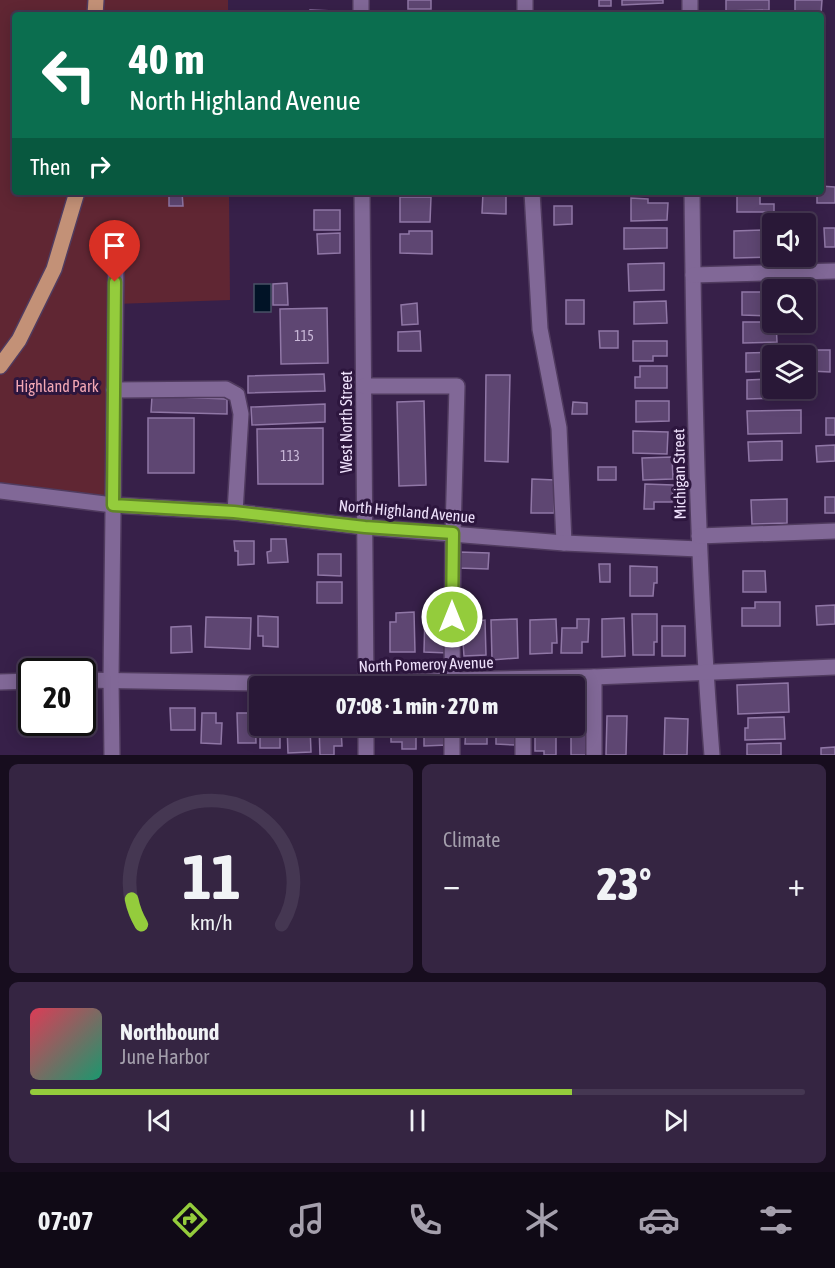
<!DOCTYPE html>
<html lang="en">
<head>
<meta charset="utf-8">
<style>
	body { margin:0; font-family:"Asap Condensed",sans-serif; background:#352542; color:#f1f3f6; height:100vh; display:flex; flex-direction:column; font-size:22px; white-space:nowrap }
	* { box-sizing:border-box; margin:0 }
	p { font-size:20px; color:#a5a0ad }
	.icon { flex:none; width:33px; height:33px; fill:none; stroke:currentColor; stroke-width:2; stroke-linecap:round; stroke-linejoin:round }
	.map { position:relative; height:755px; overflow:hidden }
	.sheet { display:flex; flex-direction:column; gap:9px; padding:9px; background:#170d1e; flex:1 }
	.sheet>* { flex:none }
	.banner { position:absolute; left:12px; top:12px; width:812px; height:183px; border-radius:6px; box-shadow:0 3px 15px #0003,0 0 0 2px #453752; background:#0b6e4f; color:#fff; overflow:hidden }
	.fabs { position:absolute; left:762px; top:213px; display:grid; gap:12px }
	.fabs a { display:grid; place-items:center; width:54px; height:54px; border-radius:6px; background:#291837; box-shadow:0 3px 15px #0003,0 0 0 2px #453752; font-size:30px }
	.speed { position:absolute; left:18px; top:658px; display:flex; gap:12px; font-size:30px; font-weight:700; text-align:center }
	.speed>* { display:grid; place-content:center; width:78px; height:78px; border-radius:50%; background:#291837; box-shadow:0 3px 15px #0003,0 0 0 2px #453752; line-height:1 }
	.speed .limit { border:3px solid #111; border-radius:9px; background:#fff; color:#111 }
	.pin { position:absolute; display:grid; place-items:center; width:51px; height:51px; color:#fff; margin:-62px -26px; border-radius:50% 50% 50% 0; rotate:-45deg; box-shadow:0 0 6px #0007 }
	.pin .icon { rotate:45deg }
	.me { position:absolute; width:66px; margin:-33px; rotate:0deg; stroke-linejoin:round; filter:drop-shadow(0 0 4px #0008) }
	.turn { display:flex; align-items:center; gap:21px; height:126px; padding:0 18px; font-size:27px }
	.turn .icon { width:78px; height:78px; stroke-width:2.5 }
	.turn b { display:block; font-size:42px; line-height:51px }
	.then { display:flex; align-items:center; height:57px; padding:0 18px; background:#0003; gap:12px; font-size:22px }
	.big { font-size:45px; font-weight:800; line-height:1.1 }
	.sheet .tile { flex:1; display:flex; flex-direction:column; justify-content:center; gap:9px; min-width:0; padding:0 21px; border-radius:9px; background:#352542 }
	.sheet .dial { align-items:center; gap:0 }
	.dial svg { height:156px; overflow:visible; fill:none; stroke:#453752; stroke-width:7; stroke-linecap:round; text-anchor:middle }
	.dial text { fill:#f1f3f6; stroke:none }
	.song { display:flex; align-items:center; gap:18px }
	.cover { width:72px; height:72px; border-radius:9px; background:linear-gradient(135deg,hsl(350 70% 55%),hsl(160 70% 35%)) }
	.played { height:6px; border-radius:3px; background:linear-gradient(90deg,#94cc3c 70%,#453752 70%) }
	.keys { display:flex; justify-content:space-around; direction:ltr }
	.heat { display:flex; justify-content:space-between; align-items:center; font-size:33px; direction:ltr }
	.sheet .tiles { flex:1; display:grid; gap:9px; grid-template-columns:1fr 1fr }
	.tile:last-child { grid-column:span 2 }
	.trip { position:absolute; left:249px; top:676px; width:336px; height:60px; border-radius:6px; background:#291837; box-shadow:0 3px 15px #0003,0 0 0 2px #453752; font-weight:800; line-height:60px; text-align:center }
	.tab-bar { display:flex; height:96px; justify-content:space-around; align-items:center; background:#100a16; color:#a5a0ad }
	.tab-bar .icon { width:42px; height:42px }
	.tab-bar .selected { color:#94cc3c }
	.tab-bar b { font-size:27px; color:#f1f3f6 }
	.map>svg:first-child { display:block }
</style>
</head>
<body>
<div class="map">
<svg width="835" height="755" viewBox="0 0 835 755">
	<rect width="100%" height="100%" fill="#372049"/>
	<polygon fill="#602633" points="0,0 228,0 228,15 15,15 15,192 229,192 230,300 115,304 113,505 0,491"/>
	<rect fill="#011326" stroke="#485166" stroke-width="1.5" x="254" y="284" width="17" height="28"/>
	<g fill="#5e4672" stroke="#9077a6" stroke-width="1.5">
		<rect x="408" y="0" width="23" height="9"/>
		<rect x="599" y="0" width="12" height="6"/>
		<polygon points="622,0 663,0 663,3 622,5"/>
		<polygon points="726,0 769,0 769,10 726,11"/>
		<polygon points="795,0 822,0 821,14 795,13"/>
		<polygon points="310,10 334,11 334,15 310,15"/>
		<polygon points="820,186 835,187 835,203 817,203 817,192 820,192"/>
		<polygon points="169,192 182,192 183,206 169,206"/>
		<polygon points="483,192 506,193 506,214 482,213"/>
		<polygon points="737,193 760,193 760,204 774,204 774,212 737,212"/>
		<polygon points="400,197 431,197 430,222 400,222"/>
		<polygon points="631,198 648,199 648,203 668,203 667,220 631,221"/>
		<polygon points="554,206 572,206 572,224 554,225"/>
		<rect x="314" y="210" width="26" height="20"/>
		<polygon points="624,228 667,228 667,248 624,249"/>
		<polygon points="824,228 835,228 835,247 825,247"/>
		<polygon points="762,230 763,242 770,241 770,257 734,258 734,231"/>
		<polygon points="409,231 432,231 432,254 400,253 400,234 409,234"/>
		<polygon points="340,233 340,253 318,254 317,234"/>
		<polygon points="664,263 664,290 629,291 628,264"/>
		<polygon points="287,283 288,305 273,305 273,284"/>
		<polygon points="742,292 772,292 772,316 742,315"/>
		<rect x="566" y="300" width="18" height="24"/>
		<polygon points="666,301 667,323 634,324 634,302"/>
		<polygon points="417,303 418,324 402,325 401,305"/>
		<polygon points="327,308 328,363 281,364 280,309"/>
		<polygon points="743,322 776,322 777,342 743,343"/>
		<polygon points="420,331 421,351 398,351 398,332"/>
		<polygon points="599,331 618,331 618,348 600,348"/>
		<polygon points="633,341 667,341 667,356 653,356 653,361 633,361"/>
		<polygon points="809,350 830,350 830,372 809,371"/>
		<polygon points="786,352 786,356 772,356 772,371 746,372 746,353"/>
		<polygon points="640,366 667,366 667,388 635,388 635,377 640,377"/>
		<polygon points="324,374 325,391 248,393 248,376"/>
		<polygon points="486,375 510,375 508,462 485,461"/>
		<polygon points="772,379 772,388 782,388 782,398 747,399 747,380"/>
		<polygon points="152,396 227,399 227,414 151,412"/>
		<polygon points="424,401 426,485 399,486 397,402"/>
		<polygon points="636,401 669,401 669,421 636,422"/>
		<polygon points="573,402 587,403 587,414 572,414"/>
		<polygon points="325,404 325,422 252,425 251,407"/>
		<polygon points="801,410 801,433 748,434 747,411"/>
		<rect x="148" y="418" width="46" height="55"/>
		<rect x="826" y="418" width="9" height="17"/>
		<polygon points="323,428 323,484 258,484 257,429"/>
		<polygon points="633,431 668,432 667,454 633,453"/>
		<polygon points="782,441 782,460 749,461 748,442"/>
		<polygon points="835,445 835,461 817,462 816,446"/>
		<polygon points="672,457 673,479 643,480 642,458"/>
		<rect x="598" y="467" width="18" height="13"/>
		<polygon points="532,479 555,480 554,513 531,513"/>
		<polygon points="645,484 673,485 672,502 654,502 654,509 644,509"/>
		<rect x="825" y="497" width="10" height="16"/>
		<polygon points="787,499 787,523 752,524 751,500"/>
		<polygon points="271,539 286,539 288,562 268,563 267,552 271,551"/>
		<polygon points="234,541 254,541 254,564 238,565 238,551 235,551"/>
		<polygon points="459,552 489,553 488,569 458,568"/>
		<polygon points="318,554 341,554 341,576 318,575"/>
		<polygon points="599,564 610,564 610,582 600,582"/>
		<polygon points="630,566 657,567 657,583 654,583 653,596 630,596"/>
		<polygon points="743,571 765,571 766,592 743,592"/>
		<rect x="317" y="582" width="25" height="21"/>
		<polygon points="755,602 780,602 780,626 742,626 742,608 755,608"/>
		<polygon points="835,605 835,624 817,625 816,606"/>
		<polygon points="414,612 415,652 390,652 390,622 396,622 396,613"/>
		<polygon points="425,613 445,614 445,623 448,623 448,653 424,652"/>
		<polygon points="477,614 478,621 485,620 486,655 464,656 461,615"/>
		<polygon points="632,614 657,614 657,642 654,642 654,655 633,655"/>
		<polygon points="258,616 278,617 278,647 263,646 263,636 258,636"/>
		<polygon points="206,617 251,618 250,649 205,647"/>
		<polygon points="624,618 625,656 602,657 602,619"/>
		<polygon points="517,619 518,658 492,660 491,620"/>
		<polygon points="556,619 557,643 552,643 552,653 530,654 530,620"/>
		<polygon points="577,619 589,619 588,642 582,642 582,653 561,653 562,628 577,628"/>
		<polygon points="191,626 192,652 171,653 171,627"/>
		<rect x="662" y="626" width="23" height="30"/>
		<polygon points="788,683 789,712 738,714 737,685"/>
		<polygon points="170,708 195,708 195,730 171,730"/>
		<polygon points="202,713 216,713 216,723 222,723 221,744 201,743"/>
		<polygon points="237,713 255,713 256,743 238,743"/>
		<polygon points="574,713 590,714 589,755 571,755 571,726 574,726"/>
		<polygon points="607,716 627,716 626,755 606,755"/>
		<polygon points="784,717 785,739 745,740 745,728 748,728 748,718"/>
		<polygon points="665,718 688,719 687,755 664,755"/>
		<rect x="260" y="726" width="20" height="22"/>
		<polygon points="293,726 310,726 311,752 288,753 287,727"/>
		<polygon points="319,726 336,726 336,729 341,729 342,746 334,746 334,755 320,755"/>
		<polygon points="391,726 416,726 416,749 402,749 402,742 391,742"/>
		<polygon points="424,726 447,726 447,745 424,746"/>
		<polygon points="466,726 487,726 487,744 465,744"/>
		<polygon points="496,726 515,726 515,745 496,744"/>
		<polygon points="535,726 556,726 556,755 544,755 544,751 535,751"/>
		<polygon points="781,743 781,755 747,755 747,744"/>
		<polygon points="835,747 835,755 821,755 821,748"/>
	</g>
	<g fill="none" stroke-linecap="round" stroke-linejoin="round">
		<defs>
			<g id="minor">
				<polyline points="361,0 361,15"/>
				<polyline points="690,0 690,15"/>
				<polyline points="525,15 525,0"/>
				<polyline points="362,192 366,687"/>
				<polyline points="532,192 540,329 559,428 564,543"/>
				<path d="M692,192C694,380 697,568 712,755"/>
				<polyline points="693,275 835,271"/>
				<polyline points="364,386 457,386 453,533 452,687"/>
				<polyline points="114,390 226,389 237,395 241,414 235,512"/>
				<polyline points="0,491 113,505 235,512 365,527 564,543 699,549"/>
				<polyline points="699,536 835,531"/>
				<polyline points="82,680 366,685 452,680 594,677 835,667"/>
				<polyline points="0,682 32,681"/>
				<polyline points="366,726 366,755"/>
				<polyline points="452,726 452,755"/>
				<polyline points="112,755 111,679 116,261"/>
				<polyline points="523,755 523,726"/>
				<polyline points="594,755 594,677"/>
			</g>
			<g id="major">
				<polyline points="95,15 96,0"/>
				<polyline points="0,366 19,340 54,269 77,192"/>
			</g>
		</defs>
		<use href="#minor" stroke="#503b5f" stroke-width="18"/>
		<use href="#major" stroke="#503b5f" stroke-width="18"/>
		<use href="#minor" stroke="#816897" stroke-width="15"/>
		<use href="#major" stroke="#c39177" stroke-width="15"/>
	</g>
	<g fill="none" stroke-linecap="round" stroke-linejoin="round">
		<defs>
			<polyline id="route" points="115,282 113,505 234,512 365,527 453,533 452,617"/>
		</defs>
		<use href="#route" stroke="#608527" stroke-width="15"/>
		<use href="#route" stroke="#94cc3c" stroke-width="10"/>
	</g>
	<g text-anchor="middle" stroke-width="6" stroke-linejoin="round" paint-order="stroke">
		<g font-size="14" fill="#cbbada">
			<text x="304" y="341">115</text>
			<text x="290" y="461">113</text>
		</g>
		<g font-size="16" fill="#f3a7b4" stroke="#2d163e">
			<text x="57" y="392">Highland Park</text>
		</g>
		<g font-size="16" fill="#efe1fc" stroke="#2d163e">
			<text transform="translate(346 422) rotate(-90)" y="6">West North Street</text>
			<text transform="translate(679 474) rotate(-91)" y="6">Michigan Street</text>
			<text transform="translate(407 511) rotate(5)" y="6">North Highland Avenue</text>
			<text transform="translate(426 664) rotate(-2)" y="6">North Pomeroy Avenue</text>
		</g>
	</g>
</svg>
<div class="fabs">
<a><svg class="icon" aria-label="sound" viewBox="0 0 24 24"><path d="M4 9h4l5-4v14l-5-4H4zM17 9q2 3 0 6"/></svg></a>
<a><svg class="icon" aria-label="search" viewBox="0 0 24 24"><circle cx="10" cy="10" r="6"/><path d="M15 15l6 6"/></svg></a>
<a><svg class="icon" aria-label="layers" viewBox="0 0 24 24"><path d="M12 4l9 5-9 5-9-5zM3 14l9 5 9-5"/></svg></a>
</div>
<div class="speed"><div class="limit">20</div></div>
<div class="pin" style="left:115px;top:282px;background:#d93025"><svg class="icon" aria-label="arrive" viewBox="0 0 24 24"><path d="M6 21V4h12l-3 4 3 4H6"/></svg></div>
<svg class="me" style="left:452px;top:617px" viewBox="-20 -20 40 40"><circle r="17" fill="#94cc3c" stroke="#fff" stroke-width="3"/><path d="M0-11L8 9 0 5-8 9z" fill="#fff"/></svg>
<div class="trip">07:08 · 1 min · 270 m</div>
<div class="banner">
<div class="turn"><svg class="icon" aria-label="left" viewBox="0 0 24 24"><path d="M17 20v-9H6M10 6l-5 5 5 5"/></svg><div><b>40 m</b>North Highland Avenue</div></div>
<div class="then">Then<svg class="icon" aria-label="right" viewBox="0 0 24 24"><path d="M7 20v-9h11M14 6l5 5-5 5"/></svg></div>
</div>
</div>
<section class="sheet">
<div class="tiles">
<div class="tile dial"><svg viewBox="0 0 100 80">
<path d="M14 69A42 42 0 1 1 86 69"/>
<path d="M14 69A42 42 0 0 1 9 56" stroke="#94cc3c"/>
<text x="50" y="56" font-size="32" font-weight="700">11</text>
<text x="50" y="72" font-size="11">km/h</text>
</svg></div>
<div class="tile"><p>Climate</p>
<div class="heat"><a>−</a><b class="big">23°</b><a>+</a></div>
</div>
<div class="tile">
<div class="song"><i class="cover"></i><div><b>Northbound</b><p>June Harbor</p></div></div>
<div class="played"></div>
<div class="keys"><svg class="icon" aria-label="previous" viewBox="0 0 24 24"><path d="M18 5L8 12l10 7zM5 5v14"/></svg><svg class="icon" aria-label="pause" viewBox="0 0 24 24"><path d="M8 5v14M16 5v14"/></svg><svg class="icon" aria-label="next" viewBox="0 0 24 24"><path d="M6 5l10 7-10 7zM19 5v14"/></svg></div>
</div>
</div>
</section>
<nav class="tab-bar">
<b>07:07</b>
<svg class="icon selected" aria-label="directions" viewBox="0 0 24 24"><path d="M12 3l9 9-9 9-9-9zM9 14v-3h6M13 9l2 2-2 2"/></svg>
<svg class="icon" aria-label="music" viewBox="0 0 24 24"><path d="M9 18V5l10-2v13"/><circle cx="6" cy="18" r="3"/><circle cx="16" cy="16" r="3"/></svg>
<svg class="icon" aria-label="phone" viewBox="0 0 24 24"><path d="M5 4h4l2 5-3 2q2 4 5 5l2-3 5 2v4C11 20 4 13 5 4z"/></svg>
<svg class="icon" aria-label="climate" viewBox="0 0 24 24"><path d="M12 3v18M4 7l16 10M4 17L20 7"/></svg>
<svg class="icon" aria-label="car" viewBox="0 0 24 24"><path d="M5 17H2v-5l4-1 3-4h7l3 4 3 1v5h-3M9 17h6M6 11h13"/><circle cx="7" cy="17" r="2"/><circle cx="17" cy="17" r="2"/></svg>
<svg class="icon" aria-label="filters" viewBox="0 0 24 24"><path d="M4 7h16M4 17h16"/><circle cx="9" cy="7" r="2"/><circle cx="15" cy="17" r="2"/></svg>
</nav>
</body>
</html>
